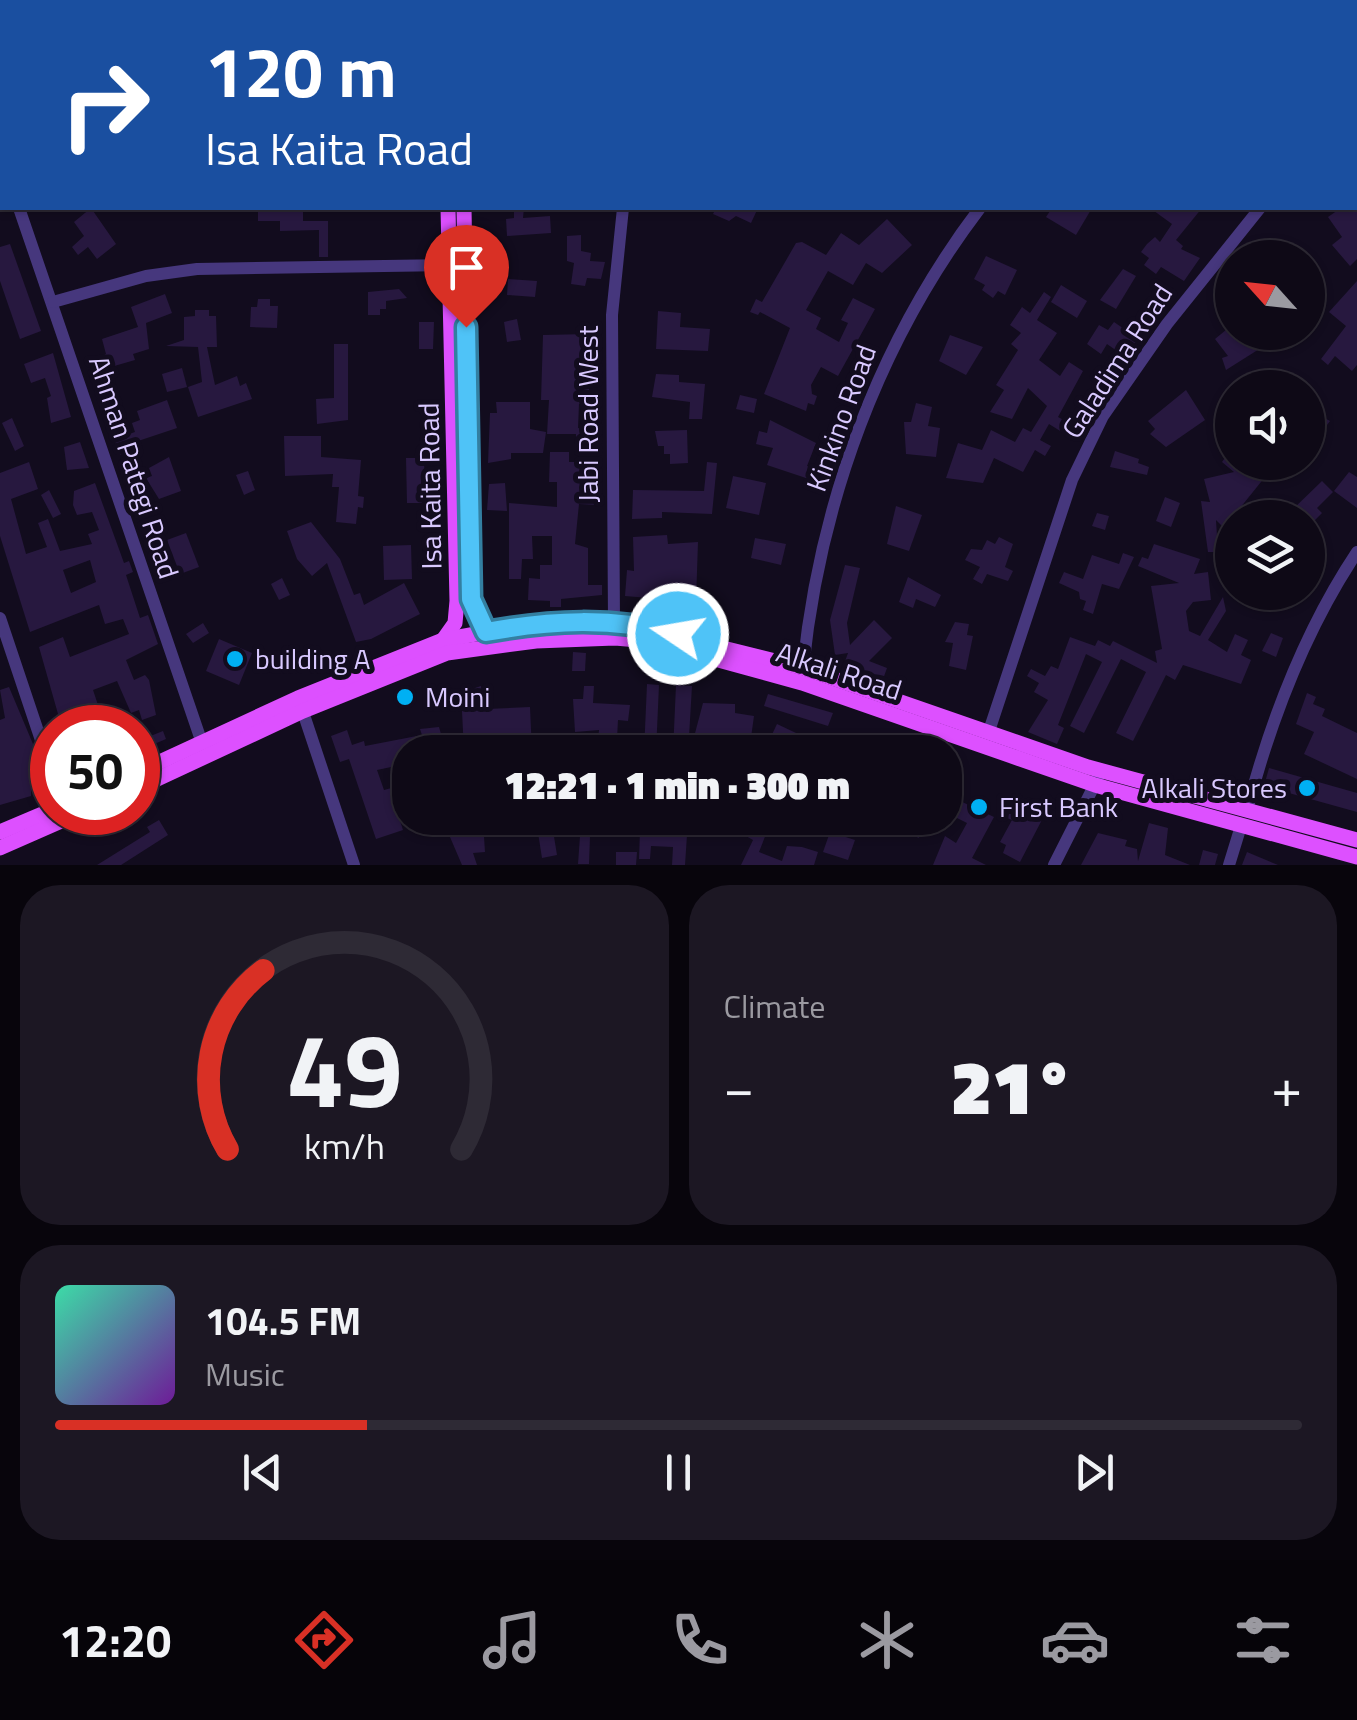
<!DOCTYPE html>
<html lang="en">
<head>
<meta charset="utf-8">
<style>
	body { margin:0; font-family:"Titillium Web",sans-serif; background:#1c1723; color:#f1f3f6; height:100vh; display:flex; flex-direction:column; font-size:38px; white-space:nowrap }
	* { box-sizing:border-box; margin:0 }
	p { font-size:32px; color:#9b9aa1 }
	.icon { flex:none; width:55px; height:55px; fill:none; stroke:currentColor; stroke-width:2; stroke-linecap:round; stroke-linejoin:round }
	.map { position:relative; height:865px; overflow:hidden }
	.sheet { display:flex; flex-direction:column; gap:20px; padding:20px; background:#08050c; flex:1 }
	.sheet>* { flex:none }
	.guide { position:absolute; left:0px; top:0px; width:1358px; height:210px; box-shadow:0 2px 8px #0004,0 0 0 2px #2e2a35; background:#1a4fa0; color:#fff; overflow:hidden }
	.needle { width:65px; rotate:297deg }
	.fabs { position:absolute; left:1215px; top:240px; display:grid; gap:20px }
	.fabs a { display:grid; place-items:center; width:110px; height:110px; border-radius:50%; background:#0e0916; box-shadow:0 2px 8px #0004,0 0 0 2px #2e2a35; font-size:50px }
	.speed { position:absolute; left:30px; top:705px; display:flex; gap:20px; font-size:50px; font-weight:700; text-align:center }
	.speed>* { display:grid; place-content:center; width:130px; height:130px; border-radius:50%; background:#0e0916; box-shadow:0 2px 8px #0004,0 0 0 2px #2e2a35; line-height:1 }
	.speed .limit { border:15px solid #d22; background:#fff; color:#111 }
	.pin { position:absolute; display:grid; place-items:center; width:85px; height:85px; color:#fff; margin:-102px -42px; border-radius:50% 50% 50% 0; rotate:-45deg; box-shadow:0 0 10px #0007 }
	.pin .icon { rotate:45deg }
	.me { position:absolute; width:110px; margin:-55px; rotate:282deg; stroke-linejoin:round; filter:drop-shadow(0 0 8px #0008) }
	.turn { display:flex; align-items:center; gap:35px; height:210px; padding:0 40px; font-size:45px }
	.turn .icon { width:130px; height:130px; stroke-width:2.5 }
	.turn b { display:block; font-size:70px; line-height:85px }
	.big { font-size:75px; font-weight:800; line-height:1.1 }
	.sheet .tile { flex:1; display:flex; flex-direction:column; justify-content:center; gap:15px; min-width:0; padding:0 35px; border-radius:40px; background:#1c1723 }
	.sheet .dial { align-items:center; gap:0 }
	.dial svg { height:260px; overflow:visible; fill:none; stroke:#2e2a35; stroke-width:7; stroke-linecap:round; text-anchor:middle }
	.dial text { fill:#f1f3f6; stroke:none }
	.song { display:flex; align-items:center; gap:30px }
	.cover { width:120px; height:120px; border-radius:15px; background:linear-gradient(135deg,hsl(160 70% 55%),hsl(280 70% 35%)) }
	.played { height:10px; border-radius:5px; background:linear-gradient(90deg,#d93025 25%,#2e2a35 25%) }
	.keys { display:flex; justify-content:space-around; direction:ltr }
	.heat { display:flex; justify-content:space-between; align-items:center; font-size:55px; direction:ltr }
	.sheet .tiles { flex:1; display:grid; gap:20px; grid-template-columns:1fr 1fr }
	.tile:last-child { grid-column:span 2 }
	.trip { position:absolute; left:392px; top:735px; width:570px; height:100px; border-radius:40px; background:#0e0916; box-shadow:0 2px 8px #0004,0 0 0 2px #2e2a35; font-weight:800; line-height:100px; text-align:center }
	.tab-bar { display:flex; height:160px; justify-content:space-around; align-items:center; background:#060409; color:#9b9aa1 }
	.tab-bar .icon { width:70px; height:70px }
	.tab-bar .current { color:#d93025 }
	.tab-bar b { font-size:45px; color:#f1f3f6 }
	.map>svg:first-child { display:block }
</style>
</head>
<body>
<div class="map">
<svg width="1357" height="865" viewBox="0 0 1357 865">
	<rect width="100%" height="100%" fill="#120c1e"/>
	<g fill="#27183f" fill-rule="evenodd">
		<polygon points="91,208 116,244 97,259 88,247 78,255 72,247 84,236 74,222"/>
		<polygon points="258,208 303,208 303,221 328,221 328,257 319,257 319,230 280,231 280,221 258,221"/>
		<polygon points="514,208 524,208 523,218 550,216 551,233 507,236 506,219 514,218"/>
		<polygon points="716,208 758,208 751,223 736,216 729,221 713,214"/>
		<polygon points="1052,208 1092,208 1076,235 1046,217"/>
		<polygon points="1150,208 1202,208 1176,240 1183,246 1181,249 1200,258 1184,281 1161,267 1156,274 1144,265 1149,258 1141,252 1147,244 1155,237 1160,242 1172,224"/>
		<polygon points="1341,208 1357,208 1357,259 1350,266 1332,245 1342,237 1328,217"/>
		<polygon points="887,219 912,245 882,273 866,263 853,285 828,271 806,310 821,318 816,329 839,342 848,323 841,320 853,298 875,309 838,376 821,367 811,385 812,394 817,396 814,405 808,403 806,411 764,394 790,328 760,312 758,315 750,312 756,299 762,302 796,243 802,242 826,255 841,233 859,245"/>
		<polygon points="581,235 581,251 591,253 590,261 605,262 601,279 587,278 585,286 571,284 574,263 567,261 567,236"/>
		<polygon points="10,244 41,331 20,339 0,281 0,247"/>
		<polygon points="986,256 1017,270 1005,295 998,291 993,298 982,290 985,285 974,279"/>
		<polygon points="1123,269 1136,276 1116,309 1100,300"/>
		<polygon points="508,279 537,281 535,297 507,295"/>
		<polygon points="1357,281 1357,365 1352,371 1335,356 1328,365 1321,359 1346,326 1329,312"/>
		<polygon points="1061,285 1087,301 1077,318 1051,302"/>
		<polygon points="399,289 407,298 386,301 386,309 380,309 380,315 368,315 368,292"/>
		<polygon points="1044,292 1051,297 1037,320 1057,333 1039,360 1060,376 1069,362 1083,371 1058,417 1071,424 1065,434 1049,424 1040,440 1051,446 1045,456 1035,450 1023,472 994,458 983,483 946,478 958,443 982,450 991,430 1015,442 1023,428 1031,432 1047,406 1028,388 1012,419 990,412 1004,390 996,385 1018,350 1011,344 1021,333 1010,325 1022,307 1030,313"/>
		<polygon points="165,294 172,313 146,323 149,349 133,354 135,360 97,371 92,362 106,354 102,339 138,327 131,307"/>
		<polygon points="258,299 270,299 270,306 278,306 277,328 250,327 251,307 257,307"/>
		<polygon points="195,310 209,310 209,316 216,316 217,347 207,347 215,385 237,376 240,386 246,383 252,399 198,417 188,387 202,382 198,347 166,346 184,340 184,317 195,316"/>
		<polygon points="658,311 681,313 680,327 710,329 708,351 656,349"/>
		<polygon points="517,319 521,340 507,342 504,322"/>
		<polygon points="419,322 434,322 433,349 419,349"/>
		<polygon points="1114,322 1127,331 1134,322 1148,333 1127,358 1107,344 1101,354 1087,344 1099,325 1108,330"/>
		<polygon points="1232,325 1232,332 1253,332 1264,346 1226,370 1222,358 1228,356 1215,339"/>
		<polygon points="589,334 589,404 579,404 578,428 598,430 598,445 576,445 576,434 547,434 549,400 541,400 543,335"/>
		<polygon points="950,335 983,347 966,375 939,361"/>
		<polygon points="334,344 348,344 348,420 317,424 316,399 334,398"/>
		<polygon points="53,353 71,417 51,423 47,398 51,396 45,378 31,383 24,364"/>
		<polygon points="182,368 187,387 167,392 162,374"/>
		<polygon points="656,374 679,375 679,382 705,384 702,419 689,419 690,402 652,397"/>
		<polygon points="1186,390 1205,420 1166,447 1150,434 1155,429 1148,421"/>
		<polygon points="740,395 757,399 754,413 736,409"/>
		<polygon points="167,400 177,428 132,443 134,450 120,455 114,439 135,432 132,423 140,420 137,411"/>
		<polygon points="496,402 530,402 530,429 546,432 543,453 511,453 511,459 488,463 490,413 497,413"/>
		<polygon points="916,403 932,407 928,426 940,428 936,457 906,454 904,422 911,422"/>
		<polygon points="1308,409 1330,421 1315,441 1308,435"/>
		<polygon points="12,418 24,446 15,451 2,423"/>
		<polygon points="770,420 816,443 807,466 813,468 809,479 767,465 773,448 756,444 759,431 767,433"/>
		<polygon points="687,430 688,463 670,464 670,454 664,454 664,446 658,446 655,431"/>
		<polygon points="836,433 844,436 833,473 825,469"/>
		<polygon points="284,436 321,436 321,457 361,460 358,496 364,497 363,508 358,507 356,524 336,522 339,487 332,487 333,474 285,476"/>
		<polygon points="80,442 89,468 67,470 64,447"/>
		<polygon points="1232,448 1232,462 1299,462 1286,478 1273,467 1232,518 1232,536 1216,520 1218,552 1208,552 1201,501 1210,502 1204,479 1234,472 1222,462"/>
		<polygon points="1115,451 1139,459 1138,463 1149,467 1147,475 1110,467"/>
		<polygon points="550,452 569,452 569,462 583,462 584,495 598,495 598,505 579,504 575,544 588,548 588,585 602,585 602,595 561,599 561,607 550,607 550,601 528,600 529,578 540,579 540,565 552,565 552,536 532,536 533,559 522,559 521,579 509,579 509,503 557,507 557,482 549,482"/>
		<polygon points="169,457 181,491 159,499 146,478 152,476 149,468"/>
		<polygon points="406,458 424,458 425,503 407,503"/>
		<path d="M29,462L38,489L11,499L26,554L47,547L38,523L48,519L60,551L92,544L88,534L99,530L92,512L77,515L73,505L74,491L95,483L124,563L129,561L133,572L126,575L140,618L148,615L158,644L126,660L134,680L145,675L149,680L156,715L142,720L139,710L131,713L117,681L93,690L101,714L111,710L117,728H62L39,647L63,637L70,657L129,634L123,619L105,624L99,605L30,632L0,536V473ZM90,560L96,582L71,593L63,570Z"/>
		<polygon points="707,462 717,463 712,514 662,512 662,518 632,519 633,490 704,491"/>
		<polygon points="248,471 255,490 244,495 236,475"/>
		<polygon points="1349,472 1357,477 1357,508 1334,491"/>
		<polygon points="733,476 766,483 759,515 726,508"/>
		<polygon points="1322,481 1333,492 1317,508 1322,513 1308,527 1308,518 1289,513"/>
		<polygon points="505,483 507,511 487,510 489,484"/>
		<polygon points="49,490 61,514 53,518 41,495"/>
		<polygon points="1165,497 1180,503 1171,527 1156,521"/>
		<polygon points="896,506 922,515 909,551 887,544"/>
		<polygon points="1097,513 1109,516 1105,530 1092,526"/>
		<polygon points="311,522 340,559 354,595 360,593 364,605 404,583 420,614 371,639 356,642 327,563 312,576 297,559 287,531"/>
		<polygon points="186,533 199,567 180,574 167,540"/>
		<polygon points="667,535 668,544 698,542 696,602 625,596 627,570 634,571 633,537"/>
		<polygon points="999,537 1013,544 1005,567 1013,571 1008,581 987,574 982,584 973,579 980,567 965,560 971,549 982,550 987,540 995,544"/>
		<polygon points="755,538 786,544 781,565 751,558"/>
		<polygon points="1154,544 1200,559 1194,574 1208,572 1211,600 1193,602 1186,611 1189,631 1200,636 1223,597 1226,611 1208,640 1227,652 1235,634 1248,640 1241,655 1251,660 1241,684 1183,665 1175,680 1166,675 1133,741 1116,733 1146,672 1121,659 1084,733 1070,726 1102,662 1086,654 1058,725 1064,728 1057,744 1028,732 1048,700 1034,692 1039,683 1027,676 1031,669 1045,676 1051,666 1058,669 1070,637 1095,646 1098,640 1110,646 1113,641 1157,663 1155,651 1162,649 1151,586 1179,583 1138,566 1142,557 1148,559"/>
		<polygon points="411,545 412,579 384,580 383,546"/>
		<polygon points="1123,553 1134,557 1119,589 1102,584 1093,614 1083,610 1086,601 1080,599 1079,592 1059,583 1064,572 1083,579 1092,555 1119,564"/>
		<polygon points="845,565 860,568 847,623 850,645 874,620 892,638 869,661 887,668 882,682 843,667 848,653 835,655 830,620"/>
		<polygon points="908,577 941,595 935,607 916,599 913,608 899,602"/>
		<polygon points="282,578 290,595 279,600 271,584"/>
		<polygon points="955,622 969,624 967,635 973,636 966,670 949,666 953,643 945,642"/>
		<polygon points="203,623 209,633 193,643 186,634"/>
		<polygon points="1271,633 1283,638 1276,657 1262,651"/>
		<polygon points="219,639 252,653 239,685 206,671"/>
		<polygon points="573,652 586,653 585,671 572,671"/>
		<polygon points="647,684 659,685 656,752 644,752"/>
		<polygon points="676,685 692,686 689,737 694,737 703,703 735,704 735,713 754,716 749,752 673,752"/>
		<polygon points="481,686 487,709 530,707 532,752 464,752 462,711 477,710 472,689"/>
		<polygon points="584,686 594,686 593,703 630,705 628,721 618,720 617,739 623,739 622,752 597,750 599,730 575,732 573,699 583,699"/>
		<polygon points="9,687 49,782 31,788 31,796 0,805 0,720 5,718 0,690"/>
		<polygon points="1307,693 1316,697 1313,704 1325,709 1322,716 1357,733 1357,779 1304,754 1314,732 1296,724"/>
		<polygon points="768,694 833,713 828,726 764,706"/>
		<polygon points="777,724 813,741 808,752 790,752 768,743"/>
		<polygon points="439,727 446,752 410,752 410,763 377,770 384,790 410,783 410,795 393,799 403,830 376,839 349,759 340,762 331,736 347,730 352,745 364,741 365,746 422,735 420,729"/>
		<polygon points="163,731 166,739 138,751 138,741"/>
		<polygon points="1269,768 1357,793 1357,812 1264,786"/>
		<polygon points="945,788 961,797 958,800 994,817 972,858 986,865 933,865 945,836 956,843 967,823 955,817 960,809 918,838 904,818 945,818"/>
		<polygon points="1016,799 1045,814 1020,862 1003,853 1006,845 1000,842 1012,820 1007,818"/>
		<polygon points="420,818 483,821 485,852 473,853 477,865 462,865 444,823 422,828"/>
		<polygon points="551,818 557,855 542,858 536,820"/>
		<polygon points="630,818 688,820 685,865 672,865 673,847 651,846 650,859 639,859 640,830 630,829"/>
		<polygon points="159,820 168,835 121,865 97,865 150,832 147,827"/>
		<polygon points="1149,823 1168,828 1165,855 1190,865 1081,865 1098,833 1127,840 1125,846 1137,849 1138,861"/>
		<polygon points="751,827 766,834 759,852 782,861 787,846 802,847 818,852 814,865 741,865 753,840 746,836"/>
		<polygon points="830,832 855,840 848,860 823,852"/>
		<polygon points="580,836 590,837 589,864 578,864"/>
		<polygon points="1203,850 1218,854 1215,865 1199,865"/>
		<polygon points="616,852 637,852 636,865 616,865"/>
		<polygon points="1247,852 1278,865 1242,865"/>
	</g>
	<g fill="none" stroke-linecap="round" stroke-linejoin="round">
		<g stroke="#46377d" stroke-width="12">
			<polyline points="695,2 696,0"/>
			<polyline points="1125,2 1127,0"/>
			<polyline points="1355,131 1357,129"/>
			<polyline points="0,145 2,153"/>
			<polyline points="19,208 202,743"/>
			<polyline points="53,302 146,276 197,269 450,265"/>
			<polyline points="0,618 52,773"/>
			<polyline points="614,621 612,315 623,208"/>
			<path d="M803,668C820,502 879,341 980,208"/>
			<polyline points="301,706 354,865"/>
			<polyline points="989,731 1072,480 1103,416 1167,324 1260,208"/>
			<path d="M1247,810C1271,719 1305,630 1357,552"/>
			<polyline points="1054,865 1098,778"/>
			<polyline points="1229,865 1241,826"/>
		</g>
		<g stroke="#dd50ff" stroke-width="15">
			<polyline points="444,0 444,2"/>
			<polyline points="460,0 460,2"/>
			<polyline points="464,208 471,599 486,632"/>
			<polyline points="443,640 455,623 457,601 448,208"/>
			<polyline points="138,772 298,698 443,640 535,623 614,621 803,668 1088,767 1357,840"/>
			<polyline points="138,788 303,711 447,653 536,641 615,638 649,641 802,683 1095,785 1357,857"/>
			<polyline points="0,832 52,810"/>
			<polyline points="0,848 82,812"/>
		</g>
	</g>
	<g fill="none" stroke-linecap="round" stroke-linejoin="round">
		<defs>
			<path id="route" d="M466,327L471,599L486,632C552,620 612,617 678,634"/>
		</defs>
		<use href="#route" stroke="#337fa1" stroke-width="25"/>
		<use href="#route" stroke="#4fc3f7" stroke-width="18"/>
	</g>
	<g fill="#00b0f3" stroke="#120c1e" stroke-width="4">
		<circle cx="235" cy="659" r="10"/>
		<circle cx="405" cy="697" r="10"/>
		<circle cx="1307" cy="788" r="10"/>
		<circle cx="979" cy="807" r="10"/>
	</g>
	<g text-anchor="middle" stroke-width="10" stroke-linejoin="round" paint-order="stroke">
		<g font-size="28" fill="#d9c9ff" stroke="#120c1e">
			<text transform="translate(1117 361) rotate(-57)" y="10">Galadima Road</text>
			<text transform="translate(588 414) rotate(-90)" y="10">Jabi Road West</text>
			<text transform="translate(841 418) rotate(-70)" y="10">Kinkino Road</text>
			<text transform="translate(134 467) rotate(72)" y="10">Ahman Pategi Road</text>
			<text transform="translate(430 486) rotate(-91)" y="10">Isa Kaita Road</text>
			<text transform="translate(839 671) rotate(18)" y="10">Alkali Road</text>
		</g>
		<g font-size="28" fill="#d9c9ff" stroke="#120c1e" text-anchor="start">
			<text x="255" y="669">building A</text>
			<text x="425" y="707">Moini</text>
			<text x="1287" y="798" text-anchor="end">Alkali Stores</text>
			<text x="999" y="817">First Bank</text>
		</g>
	</g>
</svg>
<div class="fabs">
<a><svg class="needle" viewBox="-14 -14 28 28"><path d="M0-13l5 13h-10z" fill="#e53935"/><path d="M0 13l5-13h-10z" fill="#9b9aa1"/></svg></a>
<a><svg class="icon" aria-label="sound" viewBox="0 0 24 24"><path d="M4 9h4l5-4v14l-5-4H4zM17 9q2 3 0 6"/></svg></a>
<a><svg class="icon" aria-label="layers" viewBox="0 0 24 24"><path d="M12 4l9 5-9 5-9-5zM3 14l9 5 9-5"/></svg></a>
</div>
<div class="speed"><div class="limit">50</div></div>
<div class="pin" style="left:466px;top:327px;background:#d93025"><svg class="icon" aria-label="arrive" viewBox="0 0 24 24"><path d="M6 21V4h12l-3 4 3 4H6"/></svg></div>
<svg class="me" style="left:678px;top:634px" viewBox="-20 -20 40 40"><circle r="17" fill="#4fc3f7" stroke="#fff" stroke-width="3"/><path d="M0-11L8 9 0 5-8 9z" fill="#fff"/></svg>
<div class="trip">12:21 · 1 min · 300 m</div>
<div class="guide">
<div class="turn"><svg class="icon" aria-label="right" viewBox="0 0 24 24"><path d="M7 20v-9h11M14 6l5 5-5 5"/></svg><div><b>120 m</b>Isa Kaita Road</div></div>
</div>
</div>
<section class="sheet">
<div class="tiles">
<div class="tile dial"><svg viewBox="0 0 100 80">
<path d="M14 69A42 42 0 1 1 86 69"/>
<path d="M14 69A42 42 0 0 1 25 14" stroke="#d93025"/>
<text x="50" y="56" font-size="32" font-weight="700">49</text>
<text x="50" y="72" font-size="11">km/h</text>
</svg></div>
<div class="tile"><p>Climate</p>
<div class="heat"><a>−</a><b class="big">21°</b><a>+</a></div>
</div>
<div class="tile">
<div class="song"><i class="cover"></i><div><b>104.5 FM</b><p>Music</p></div></div>
<div class="played"></div>
<div class="keys"><svg class="icon" aria-label="previous" viewBox="0 0 24 24"><path d="M18 5L8 12l10 7zM5 5v14"/></svg><svg class="icon" aria-label="pause" viewBox="0 0 24 24"><path d="M8 5v14M16 5v14"/></svg><svg class="icon" aria-label="next" viewBox="0 0 24 24"><path d="M6 5l10 7-10 7zM19 5v14"/></svg></div>
</div>
</div>
</section>
<nav class="tab-bar">
<b>12:20</b>
<svg class="icon current" aria-label="directions" viewBox="0 0 24 24"><path d="M12 3l9 9-9 9-9-9zM9 14v-3h6M13 9l2 2-2 2"/></svg>
<svg class="icon" aria-label="music" viewBox="0 0 24 24"><path d="M9 18V5l10-2v13"/><circle cx="6" cy="18" r="3"/><circle cx="16" cy="16" r="3"/></svg>
<svg class="icon" aria-label="phone" viewBox="0 0 24 24"><path d="M5 4h4l2 5-3 2q2 4 5 5l2-3 5 2v4C11 20 4 13 5 4z"/></svg>
<svg class="icon" aria-label="climate" viewBox="0 0 24 24"><path d="M12 3v18M4 7l16 10M4 17L20 7"/></svg>
<svg class="icon" aria-label="car" viewBox="0 0 24 24"><path d="M5 17H2v-5l4-1 3-4h7l3 4 3 1v5h-3M9 17h6M6 11h13"/><circle cx="7" cy="17" r="2"/><circle cx="17" cy="17" r="2"/></svg>
<svg class="icon" aria-label="filters" viewBox="0 0 24 24"><path d="M4 7h16M4 17h16"/><circle cx="9" cy="7" r="2"/><circle cx="15" cy="17" r="2"/></svg>
</nav>
</body>
</html>
